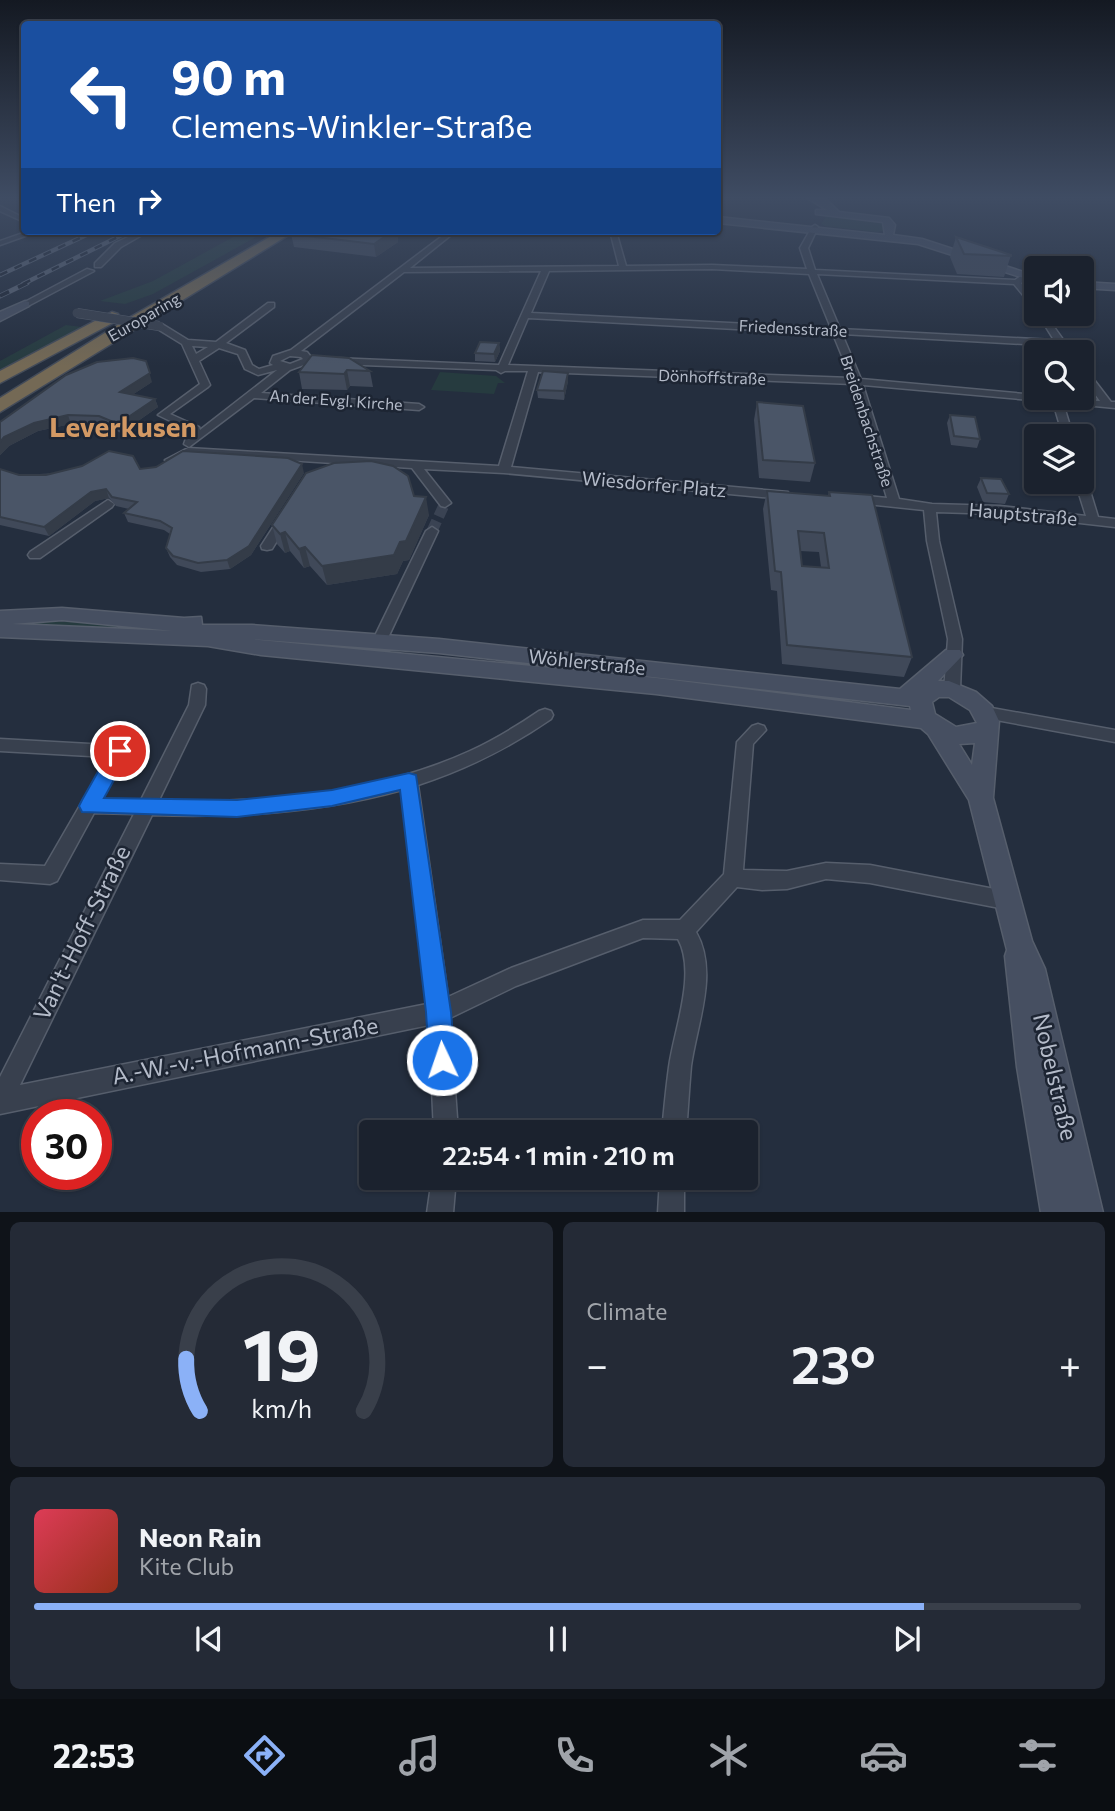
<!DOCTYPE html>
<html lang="en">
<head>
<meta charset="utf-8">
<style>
	body { margin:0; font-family:Commissioner,sans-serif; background:#242a36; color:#f1f3f6; height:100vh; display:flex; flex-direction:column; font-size:26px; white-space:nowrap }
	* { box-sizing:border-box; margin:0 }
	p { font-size:23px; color:#a0a4aa }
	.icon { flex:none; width:38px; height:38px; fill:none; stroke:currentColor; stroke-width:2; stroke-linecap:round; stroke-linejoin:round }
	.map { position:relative; height:1212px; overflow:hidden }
	.panel { display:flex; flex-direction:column; gap:10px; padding:10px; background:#0f1319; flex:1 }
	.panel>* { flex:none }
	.banner { position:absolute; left:21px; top:21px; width:700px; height:214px; border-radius:7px; box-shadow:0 2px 5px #0004,0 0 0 2px #393f4a; background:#1a4fa0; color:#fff; overflow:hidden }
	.tools { position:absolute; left:1024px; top:256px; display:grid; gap:14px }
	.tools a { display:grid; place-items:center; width:70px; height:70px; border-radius:7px; background:#1b222e; box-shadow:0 2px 5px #0004,0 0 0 2px #393f4a; font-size:35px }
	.speed { position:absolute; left:21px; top:1099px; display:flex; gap:14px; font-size:35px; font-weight:700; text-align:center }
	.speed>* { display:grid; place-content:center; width:91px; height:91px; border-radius:50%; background:#1b222e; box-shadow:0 2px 5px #0004,0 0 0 2px #393f4a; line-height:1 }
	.speed .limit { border:10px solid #d22; background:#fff; color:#111 }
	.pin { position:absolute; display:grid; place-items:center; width:60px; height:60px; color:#fff; margin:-30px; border:4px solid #fff; border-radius:50%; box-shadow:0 2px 7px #0007 }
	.me { position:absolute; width:77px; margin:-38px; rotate:357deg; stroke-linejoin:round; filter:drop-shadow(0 0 5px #0008) }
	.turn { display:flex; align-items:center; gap:24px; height:147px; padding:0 35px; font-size:32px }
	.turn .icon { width:91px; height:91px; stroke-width:2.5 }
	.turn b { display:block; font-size:49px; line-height:60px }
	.then { display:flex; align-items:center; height:66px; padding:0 35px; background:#0003; gap:14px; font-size:26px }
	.big { font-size:52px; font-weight:600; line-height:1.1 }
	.panel .card { flex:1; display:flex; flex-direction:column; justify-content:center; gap:10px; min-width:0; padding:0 24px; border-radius:10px; background:#242a36 }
	.panel .dial { align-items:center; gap:0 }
	.dial svg { height:182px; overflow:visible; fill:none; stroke:#393f4a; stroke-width:7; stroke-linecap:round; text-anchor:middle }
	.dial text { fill:#f1f3f6; stroke:none }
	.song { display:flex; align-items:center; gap:21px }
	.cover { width:84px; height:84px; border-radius:10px; background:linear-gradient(135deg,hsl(350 70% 55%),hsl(10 70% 35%)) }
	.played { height:7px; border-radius:4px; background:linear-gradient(90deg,#8bb1f7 85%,#393f4a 85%) }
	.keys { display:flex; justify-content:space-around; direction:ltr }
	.heat { display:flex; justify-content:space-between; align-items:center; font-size:38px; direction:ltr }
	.panel .tiles { flex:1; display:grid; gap:10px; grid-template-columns:1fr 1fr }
	.card:last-child { grid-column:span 2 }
	.trip { position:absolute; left:359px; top:1120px; width:399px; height:70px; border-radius:7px; background:#1b222e; box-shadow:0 2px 5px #0004,0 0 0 2px #393f4a; font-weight:600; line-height:70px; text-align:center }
	.menu { display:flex; height:112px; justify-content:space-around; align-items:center; background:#0b0e12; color:#a0a4aa }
	.menu .icon { width:49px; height:49px }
	.menu .on { color:#8bb1f7 }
	.menu b { font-size:32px; color:#f1f3f6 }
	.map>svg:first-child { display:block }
</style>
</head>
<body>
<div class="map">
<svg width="1115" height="1213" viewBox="0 0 1115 1213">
	<rect width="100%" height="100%" fill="#242e3e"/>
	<g fill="#263b3f">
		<polygon points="827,215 883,221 886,230 877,232 825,226 821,224"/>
		<polygon points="244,231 267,231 153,294 125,304 100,301 153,281"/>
		<polygon points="66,325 82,327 0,372 0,361"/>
		<polygon points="440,372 496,376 505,383 498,383 494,394 431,390"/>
		<polygon points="0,620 83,622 205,634 0,626"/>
	</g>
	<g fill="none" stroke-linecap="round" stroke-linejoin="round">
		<polyline stroke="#3a4353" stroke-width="11" stroke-dasharray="11 5" stroke-linecap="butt" points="432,531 445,503"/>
		<defs>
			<g id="street">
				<polygon points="0,206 24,218 24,222 0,211"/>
				<path d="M815,225L818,227L808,248L815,270L1015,280L1024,274H1030V278L1021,283L1036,303V313H1044L1072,352H1063L1059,346L842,334L861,379L1036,395V397L1100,401L1082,376V367L1085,368L1111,402H1115V408L1063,403L1073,436H1063L1053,402L863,385L899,499L932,504L1000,506L1086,516L1075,481H1082V478L1087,481L1098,517L1115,519V527L1000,514L936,512L939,541L962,639L960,690L958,694H946L944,690L948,639L927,541L924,510L857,503L851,499L857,495L887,498L853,384L538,372L511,467L788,492V498L784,499L504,473L424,469L451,503L445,507L441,506L412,468L190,454L171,463L165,460L188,448L499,466L528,371H505L501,373L496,370L309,363L290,370L261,393L419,404L424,407L419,410L254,398L189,447L184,444L189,430L158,415L200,384L182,344L156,328V324H162L188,340L216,342L268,303H274V307L226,343L245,350L252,365L259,369L273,365L270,363L273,356L291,350L449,231H456L410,268L619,266L610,231H616L626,266L712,265L807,269L800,248L812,227ZM712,269L809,274L831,328L531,313L549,271ZM541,271L499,365L311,357L307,352L301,351L404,272ZM817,274L1014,284L1036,311L1054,340L840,329ZM528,318L833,334L851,378L508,365ZM192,346L208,347L196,354ZM219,348L238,354L245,369L258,375L277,370L200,430L199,427L170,414L208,387L210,385L199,361ZM290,356L301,357L303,359L290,364L280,361Z"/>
				<polygon points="29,231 39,231 0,245 0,241"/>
				<polygon points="141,231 149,231 121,247 101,267 95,267 95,263 115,243"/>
				<polygon points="87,269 94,271 28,306 21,304"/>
				<polygon points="108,500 114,504 112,507 40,558 30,558 28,555 30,552"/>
				<polygon points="285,514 291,518 272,549 267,550 262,549 261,546 281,515"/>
				<polygon points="432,527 438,531 386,642 384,646 374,646 372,642 426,531"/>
				<path d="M198,683L204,685L206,689L205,705L159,800C262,804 374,795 470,751C494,740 517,726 539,711L545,709L551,711L553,715L551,719C509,748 467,769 418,785L448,997L511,968L643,920H680L724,874L737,742L752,726L758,724L764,726L766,730L753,744L743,870L787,871L826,863L870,865L1010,892L1017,895L1020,901L1017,907L1010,910L870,883L826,879L787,889L762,890L737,887L696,932C719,972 697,1023 691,1066C689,1088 688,1110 686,1132H662C664,1110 666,1089 669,1067C674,1030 697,973 678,939L643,938L516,986L450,1018L458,1132H434L429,1025L0,1114V1077L134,814L94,813L57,881L50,884L0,880V864L45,866L108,757L0,751V739L126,746L128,751L102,799L141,800L189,705L192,685ZM402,790L427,1004L20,1085L152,815C236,818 320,813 402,790Z"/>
				<polygon points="986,707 1115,730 1115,742 980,717 978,713 980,709"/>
				<polygon points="432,1178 456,1178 453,1213 427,1213"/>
				<polygon points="660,1178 684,1178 684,1213 658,1213"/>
			</g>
			<g id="secondary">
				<polygon points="804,196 827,200 839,212 889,218 895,225 893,235 922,239 1036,276 1036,282 918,244 718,223 718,217 885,235 883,222 816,214 816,210 827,210"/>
				<polygon points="1082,282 1115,284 1115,290 1082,288"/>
				<polygon points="25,301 29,302 29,306 0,321 0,312"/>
				<path d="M62,608L184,618L201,617L202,625H252L439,639L900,689L946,650H960L963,655L938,681H949L976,692L992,706L999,721L993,798L1032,941L1045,969L1103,1213H1041L1017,1067L1005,956L1007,950L969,800L928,734L921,728L656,694L261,655L208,646L0,637V611ZM62,620L173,631L12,624ZM250,639L439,653L910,706L911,710L656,678ZM949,697L970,710L977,723L956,727L935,714L932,702L939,697ZM975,743L972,765L959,744Z"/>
			</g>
			<g id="highway">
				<polygon points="280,231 295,231 0,412 0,398 129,318"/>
				<polygon points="112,312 118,314 118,320 0,383 0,371"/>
			</g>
		</defs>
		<use href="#street" stroke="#565e6c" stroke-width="3"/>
		<use href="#secondary" stroke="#565e6c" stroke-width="3"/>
		<use href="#highway" stroke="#434b59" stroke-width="3"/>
		<use href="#street" fill="#38404e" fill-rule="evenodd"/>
		<use href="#secondary" fill="#464f61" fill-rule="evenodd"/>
		<use href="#highway" fill="#746955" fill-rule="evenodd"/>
		<defs>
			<g id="rail-far1">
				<polyline points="0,275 95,231"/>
				<polyline points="23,284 130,231"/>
			</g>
			<polyline id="rail" points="0,296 27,283"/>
		</defs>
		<use href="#rail-far1" stroke="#5a6475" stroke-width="4.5"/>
		<use href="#rail" stroke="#5a6475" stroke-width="5"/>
		<use href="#rail-far1" stroke="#1d2533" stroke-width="2.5" stroke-dasharray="8" stroke-linecap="butt"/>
		<use href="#rail" stroke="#1d2533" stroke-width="3.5" stroke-dasharray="10" stroke-linecap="butt"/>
		<defs>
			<polyline id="street-bridge" points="77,313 159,326"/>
		</defs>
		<use href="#street-bridge" stroke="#565e6c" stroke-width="10" stroke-linecap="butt"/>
		<use href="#street-bridge" stroke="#38404e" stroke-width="9"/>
	</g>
	<g fill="#404959" fill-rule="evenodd">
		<polygon points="296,231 397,231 398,242 376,257 294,247 291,234"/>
		<polygon points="956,237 1011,255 1004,277 957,274 950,257"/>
		<polygon points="499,343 500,351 495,362 475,361 475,353"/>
		<polygon points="312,355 370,371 373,387 350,386 347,390 302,389 299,372"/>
		<polygon points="568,373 568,381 564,400 538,398 537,390"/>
		<polygon points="152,382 132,395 155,399 158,407 121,433 102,424 71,424 38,431 9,446 0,455 0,422"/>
		<polygon points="757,402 815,463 810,482 759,478 754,420"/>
		<polygon points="950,415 980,439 977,448 951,445 947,423"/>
		<polygon points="0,469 19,475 140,469 304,473 251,555 230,569 201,572 177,565 170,557 166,548 170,534 164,530 128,522 124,513 129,509 116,506 109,498 95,501 49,536 0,525"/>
		<polygon points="981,478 1009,494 1005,504 983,502 977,487"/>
		<path d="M767,491L828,496L829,492L912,657L904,677L782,664L777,591L771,590L763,509ZM800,551L819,552L821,567L802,566Z"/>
		<polygon points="414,496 429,515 409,560 403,561 397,574 327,585 310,566 304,568 290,551 285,553 277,544 272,525"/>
	</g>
	<g fill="#343c48">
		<polygon points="393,231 397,231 398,242 376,257 374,244"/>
		<polygon points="499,343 500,351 495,362 494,354"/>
		<polygon points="146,361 152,382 123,401 120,392"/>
		<polygon points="347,370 350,386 347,390 344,374"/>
		<polygon points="568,373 568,381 564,400 564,391"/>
		<polygon points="155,399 158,407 121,433 118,424"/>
		<polygon points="68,415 71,424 38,431 9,446 0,455 0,442 4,437 34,423"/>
		<polygon points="302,464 304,473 251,555 230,569 227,560"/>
		<polygon points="106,489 109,498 95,501 49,536 44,527 91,492"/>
		<polygon points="426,497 429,515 409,560 403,561 397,574 327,585 322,566 400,542"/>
		<polygon points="285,532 290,551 285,553 280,534"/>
		<polygon points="305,547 310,566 304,568 299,549"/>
	</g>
	<g fill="#4a5567" stroke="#343c48" stroke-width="2" fill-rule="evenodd">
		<polygon points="296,231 393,231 374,244 291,234"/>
		<polygon points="956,237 1011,255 1011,256 964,254"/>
		<polygon points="480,342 499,343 494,354 475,353"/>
		<polygon points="312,355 349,358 370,371 347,370 344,374 299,372"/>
		<polygon points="133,358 146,361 150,373 120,392 155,399 118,424 99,416 68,415 34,423 4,437 0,442 0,422 66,375 97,362"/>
		<polygon points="543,371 568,373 564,391 537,390"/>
		<polygon points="757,402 803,406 815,463 763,460"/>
		<polygon points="950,415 975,417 980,439 954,436"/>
		<polygon points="109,451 133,456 140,469 156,467 183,451 288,458 302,464 249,546 227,560 198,563 173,556 166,548 172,528 160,521 124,513 137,502 112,497 106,489 91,492 44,527 0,517 0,469 19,475 46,475 82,466"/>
		<polygon points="371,461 393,466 408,476 414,496 426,497 406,541 400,542 394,555 322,566 305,547 299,549 285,532 280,534 272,525 306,473 334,463"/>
		<polygon points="981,478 1001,479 1009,494 987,493"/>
		<path d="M767,491L830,496L829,492L872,495L912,657L787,645L781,572L775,571ZM798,531L824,533L829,568L802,566Z"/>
	</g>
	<linearGradient id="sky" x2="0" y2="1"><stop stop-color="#141922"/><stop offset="0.54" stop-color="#3f4c63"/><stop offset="1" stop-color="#3f4c63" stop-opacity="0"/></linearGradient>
	<rect width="1115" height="366" fill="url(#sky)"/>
	<polygon fill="#1a73e8" stroke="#114b97" stroke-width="2" points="120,743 130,751 104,798 237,800 332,790 409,773 416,775 451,1012 455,1060 451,1069 442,1073 433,1069 429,1060 426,1012 400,790 332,806 237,817 82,812 79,806 82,800 113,745"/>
	<g text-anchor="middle" stroke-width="5" stroke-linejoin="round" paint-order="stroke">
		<g font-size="16" fill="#b4bbc9" stroke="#1d2533">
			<text transform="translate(144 317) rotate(-30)" y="6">Europaring</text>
			<text transform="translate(793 328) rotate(3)" y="6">Friedensstraße</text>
			<text transform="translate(712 377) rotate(2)" y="6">Dönhoffstraße</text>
			<text transform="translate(336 400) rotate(4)" y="6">An der Evgl. Kirche</text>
			<text transform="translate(867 421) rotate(72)" y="6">Breidenbachstraße</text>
		</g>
		<g font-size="19" fill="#b4bbc9" stroke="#1d2533">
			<text transform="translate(654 484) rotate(5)" y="7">Wiesdorfer Platz</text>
			<text transform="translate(1023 514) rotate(5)" y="7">Hauptstraße</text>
			<text transform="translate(587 662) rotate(6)" y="7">Wöhlerstraße</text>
		</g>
		<g font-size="23" fill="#b4bbc9" stroke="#1d2533">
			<text transform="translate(82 933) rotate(-64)" y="8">Van't-Hoff-Straße</text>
			<text transform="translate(245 1051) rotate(-11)" y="8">A.-W.-v.-Hofmann-Straße</text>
			<text transform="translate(1055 1077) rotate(77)" y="8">Nobelstraße</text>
		</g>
		<g font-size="28" font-weight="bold" fill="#d39964" stroke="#1d2533">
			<text x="123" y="437">Leverkusen</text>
		</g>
	</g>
</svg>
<div class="tools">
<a><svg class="icon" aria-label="sound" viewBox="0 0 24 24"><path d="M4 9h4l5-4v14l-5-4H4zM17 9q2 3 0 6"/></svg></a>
<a><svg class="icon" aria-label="search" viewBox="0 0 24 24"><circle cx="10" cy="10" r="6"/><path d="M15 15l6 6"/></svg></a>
<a><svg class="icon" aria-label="layers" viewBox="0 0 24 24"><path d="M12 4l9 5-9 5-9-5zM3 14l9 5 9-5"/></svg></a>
</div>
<div class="speed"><div class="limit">30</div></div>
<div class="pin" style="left:120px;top:751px;background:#d93025"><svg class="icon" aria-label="arrive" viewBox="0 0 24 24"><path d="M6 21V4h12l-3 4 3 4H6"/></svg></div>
<svg class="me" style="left:442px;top:1060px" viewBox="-20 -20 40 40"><circle r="17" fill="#1a73e8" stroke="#fff" stroke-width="3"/><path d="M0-11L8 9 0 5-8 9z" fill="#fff"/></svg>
<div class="trip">22:54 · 1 min · 210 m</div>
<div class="banner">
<div class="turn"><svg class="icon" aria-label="left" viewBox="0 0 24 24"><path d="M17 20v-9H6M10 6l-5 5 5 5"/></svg><div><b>90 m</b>Clemens-Winkler-Straße</div></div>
<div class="then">Then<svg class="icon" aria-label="right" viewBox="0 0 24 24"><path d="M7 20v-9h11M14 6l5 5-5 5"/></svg></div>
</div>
</div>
<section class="panel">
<div class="tiles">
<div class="card dial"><svg viewBox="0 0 100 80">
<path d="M14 69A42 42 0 1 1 86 69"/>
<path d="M14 69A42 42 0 0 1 8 46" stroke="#8bb1f7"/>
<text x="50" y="56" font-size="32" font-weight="700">19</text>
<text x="50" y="72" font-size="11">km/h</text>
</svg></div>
<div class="card"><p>Climate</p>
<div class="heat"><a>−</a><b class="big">23°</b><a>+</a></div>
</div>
<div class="card">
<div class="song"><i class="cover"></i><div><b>Neon Rain</b><p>Kite Club</p></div></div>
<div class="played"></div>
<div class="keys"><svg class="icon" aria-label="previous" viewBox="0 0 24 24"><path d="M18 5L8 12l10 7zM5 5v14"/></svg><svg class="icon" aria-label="pause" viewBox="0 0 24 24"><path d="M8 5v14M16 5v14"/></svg><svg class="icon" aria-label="next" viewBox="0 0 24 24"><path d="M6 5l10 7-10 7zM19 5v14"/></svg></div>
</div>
</div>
</section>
<nav class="menu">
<b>22:53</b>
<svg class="icon on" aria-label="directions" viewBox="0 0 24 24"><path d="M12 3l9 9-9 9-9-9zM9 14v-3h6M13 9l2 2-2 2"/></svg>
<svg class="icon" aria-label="music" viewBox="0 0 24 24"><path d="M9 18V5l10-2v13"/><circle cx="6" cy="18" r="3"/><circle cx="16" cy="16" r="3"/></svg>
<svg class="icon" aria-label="phone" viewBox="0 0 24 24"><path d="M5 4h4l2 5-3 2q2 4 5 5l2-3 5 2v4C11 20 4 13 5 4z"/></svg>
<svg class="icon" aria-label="climate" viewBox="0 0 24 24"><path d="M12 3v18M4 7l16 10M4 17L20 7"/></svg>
<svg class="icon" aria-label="car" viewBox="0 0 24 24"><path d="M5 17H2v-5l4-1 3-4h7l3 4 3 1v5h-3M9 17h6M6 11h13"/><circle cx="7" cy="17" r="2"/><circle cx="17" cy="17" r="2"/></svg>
<svg class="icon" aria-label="filters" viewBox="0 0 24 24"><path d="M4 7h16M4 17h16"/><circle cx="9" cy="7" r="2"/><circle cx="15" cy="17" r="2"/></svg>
</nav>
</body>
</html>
